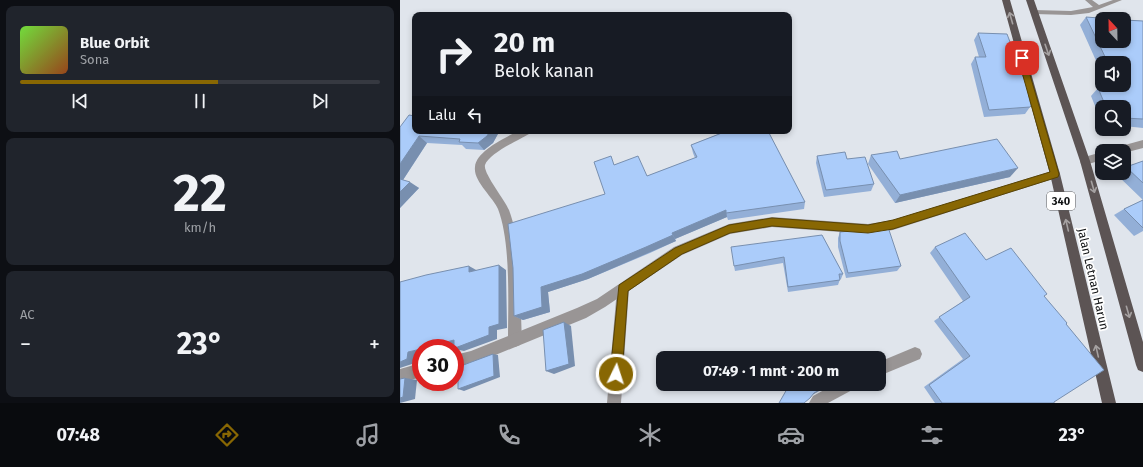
<!DOCTYPE html>
<html lang="id">
<head>
<meta charset="utf-8">
<style>
	body { margin:0; font-family:"Fira Sans",sans-serif; background:#20242c; color:#f1f3f6; height:100vh; display:flex; flex-direction:column; font-size:15px; white-space:nowrap }
	* { box-sizing:border-box; margin:0 }
	p { font-size:13px; color:#9ea1a6 }
	.icon { flex:none; width:22px; height:22px; fill:none; stroke:currentColor; stroke-width:2; stroke-linecap:round; stroke-linejoin:round }
	.map { position:relative; flex:1; overflow:hidden }
	.sheet { display:flex; flex-direction:column; gap:6px; padding:6px; background:#0d0f14; width:400px }
	.sheet>* { flex:none }
	.banner { position:absolute; left:12px; top:12px; width:380px; height:122px; border-radius:8px; box-shadow:0 2px 6px #0003; background:#171b24; color:#f1f3f6; overflow:hidden }
	.needle { width:26px; rotate:338deg }
	.fabs { position:absolute; left:695px; top:12px; display:grid; gap:8px }
	.fabs a { display:grid; place-items:center; width:36px; height:36px; border-radius:8px; background:#171b24; box-shadow:0 2px 6px #0003; font-size:20px }
	.speed { position:absolute; left:12px; top:339px; display:flex; gap:8px; font-size:20px; font-weight:700; text-align:center }
	.speed>* { display:grid; place-content:center; width:52px; height:52px; border-radius:50%; background:#171b24; box-shadow:0 2px 6px #0003; line-height:1 }
	.speed .limit { border:6px solid #d22; background:#fff; color:#111 }
	.pin { position:absolute; display:grid; place-items:center; width:34px; height:34px; color:#fff; margin:-17px; border-radius:8px; box-shadow:0 2px 6px #0006 }
	.me { position:absolute; width:44px; margin:-22px; rotate:4deg; stroke-linejoin:round; filter:drop-shadow(0 0 3px #0008) }
	.turn { display:flex; align-items:center; gap:14px; height:84px; padding:0 16px; font-size:18px }
	.turn .icon { width:52px; height:52px; stroke-width:2.5 }
	.turn b { display:block; font-size:28px; line-height:34px }
	.then { display:flex; align-items:center; height:38px; padding:0 16px; background:#0003; gap:8px; font-size:15px }
	.big { font-size:30px; font-weight:700; line-height:1.1 }
	.sheet .card { flex:1; display:flex; flex-direction:column; justify-content:center; gap:6px; min-width:0; padding:0 14px; border-radius:8px; background:#20242c }
	.sheet .dial { align-items:center; gap:0 }
	.dial b { font-size:52px; line-height:1 }
	.song { display:flex; align-items:center; gap:12px }
	.cover { width:48px; height:48px; border-radius:6px; background:linear-gradient(135deg,hsl(100 70% 55%),hsl(20 70% 35%)) }
	.played { height:4px; border-radius:2px; background:linear-gradient(90deg,#886703 55%,#363941 55%) }
	.keys { display:flex; justify-content:space-around; direction:ltr }
	.heat { display:flex; justify-content:space-between; align-items:center; font-size:22px; direction:ltr }
	.trip { position:absolute; left:256px; top:351px; width:230px; height:40px; border-radius:8px; background:#171b24; box-shadow:0 2px 6px #0003; font-weight:700; line-height:40px; text-align:center }
	.menu { display:flex; height:64px; justify-content:space-around; align-items:center; background:#090b0e; color:#9ea1a6 }
	.menu .icon { width:28px; height:28px }
	.menu .active { color:#886703 }
	.menu b { font-size:18px; color:#f1f3f6 }
	main { display:flex; flex:1; min-height:0 }
	.map>svg:first-child { display:block }
</style>
</head>
<body>
<main>
<section class="sheet">
<div class="card">
<div class="song"><i class="cover"></i><div><b>Blue Orbit</b><p>Sona</p></div></div>
<div class="played"></div>
<div class="keys"><svg class="icon" aria-label="previous" viewBox="0 0 24 24"><path d="M18 5L8 12l10 7zM5 5v14"/></svg><svg class="icon" aria-label="pause" viewBox="0 0 24 24"><path d="M8 5v14M16 5v14"/></svg><svg class="icon" aria-label="next" viewBox="0 0 24 24"><path d="M6 5l10 7-10 7zM19 5v14"/></svg></div>
</div>
<div class="card dial"><b>22</b><p>km/h</p></div>
<div class="card"><p>AC</p>
<div class="heat"><a>−</a><b class="big">23°</b><a>+</a></div>
</div>
</section>
<div class="map">
<svg width="743" height="403" viewBox="0 0 743 403">
	<rect width="100%" height="100%" fill="#e0e5ec"/>
	<g fill="none" stroke-linecap="round" stroke-linejoin="round">
		<polygon fill="#999595" fill-rule="evenodd" points="685,0 692,0 699,5 713,0 722,0 689,13 671,15 634,14 631,12 634,10 671,11 693,7"/>
		<g fill="#999595" fill-rule="evenodd">
			<path d="M118,131H131L129,134C119,140 89,153 85,165C83,173 105,200 109,210C122,244 120,303 122,340L120,345L115,347L110,345L108,340C108,303 111,243 98,209C93,197 73,181 75,167C76,151 105,138 118,131Z"/>
			<polygon points="223,283 227,285 229,289 221,403 207,403 217,289 219,285"/>
			<polygon points="515,347 520,349 522,354 520,359 479,376 479,362"/>
			<polygon points="435,384 456,384 454,389 428,403 409,403 413,396"/>
		</g>
		<g fill="#999595" fill-rule="evenodd">
			<polygon points="743,140 743,148 724,153 724,151 713,151 714,148"/>
			<polygon points="702,152 702,160 685,165 681,164 680,161 681,158"/>
			<polygon points="655,170 659,171 660,174 659,177 493,230 468,234 372,227 330,234 282,255 205,307 186,318 71,365 55,369 55,355 71,351 177,308 197,299 274,247 329,224 372,217 468,224 493,220"/>
			<polygon points="21,363 21,377 0,383 0,369"/>
		</g>
		<g fill="#5c5454" fill-rule="evenodd">
			<polygon points="602,0 610,0 660,174 716,403 702,403 650,174"/>
			<polygon points="626,0 634,0 690,161 743,342 743,372 738,370 736,365 680,161"/>
		</g>
	</g>
	<g fill="#93afd7">
		<polygon points="686,17 743,21 743,128 724,126 724,107 702,107 702,123 691,96 698,88 709,89 707,85 724,85 724,63 702,63 702,74 680,25"/>
		<polygon points="578,33 630,107 625,114 584,117 571,64 575,57 579,57 574,40"/>
		<polygon points="0,127 15,131 108,131 108,133 99,132 93,143 84,150 66,149 62,145 27,143 3,180 19,188 0,208"/>
		<polygon points="326,131 368,131 405,202 404,209 328,220 327,217 275,239 276,241 250,253 188,279 148,292 150,312 123,320 114,316 205,194 216,164 247,176 295,158 293,153 291,145"/>
		<polygon points="471,155 500,159 610,177 495,203 468,164"/>
		<polygon points="417,156 447,159 474,184 471,191 424,197 416,163"/>
		<polygon points="743,161 743,200 716,174 717,173 724,173 724,168 726,167"/>
		<polygon points="743,200 743,231 734,236 714,215 724,209"/>
		<polygon points="440,232 501,266 497,271 446,278 438,247 438,238"/>
		<polygon points="422,235 443,274 441,279 440,279 438,285 388,292 383,263 335,271 334,266"/>
		<polygon points="535,247 586,260 644,296 666,324 654,402 654,403 535,403 524,387 563,359 534,321 563,301 530,253"/>
	</g>
	<g fill="#788faf">
		<polygon points="90,131 98,131 99,132 93,143 84,150 78,143"/>
		<polygon points="19,136 27,143 1,183 0,182 0,164"/>
		<polygon points="618,168 610,177 495,203 500,195"/>
		<polygon points="10,182 19,188 0,208 0,192"/>
		<polygon points="326,210 327,217 275,239 272,233"/>
		<polygon points="273,235 276,241 188,279 148,292 150,312 123,320 114,316 141,287"/>
		<polygon points="99,265 106,270 107,328 97,330 97,339 64,351 55,349 55,348 89,327"/>
		<polygon points="69,266 78,271 69,272"/>
		<polygon points="164,322 171,326 175,366 154,374 146,371"/>
		<polygon points="54,340 63,343 45,348 23,348"/>
		<polygon points="21,349 21,354 19,355 18,362 0,368 0,362 8,352"/>
		<polygon points="93,354 98,355 100,377 64,391 58,389"/>
		<polygon points="5,378 17,380 15,399 0,403 0,398"/>
		<polygon points="423,388 421,390 412,395 414,393"/>
	</g>
	<g fill="#abccfa" stroke="#788faf">
		<polygon points="686,17 712,19 702,19 702,41 724,41 724,20 743,21 743,119 724,118 724,107 706,107 698,88 720,89 718,85 724,85 724,63 708,63"/>
		<polygon points="578,33 607,34 627,87 631,106 630,107 589,110 575,57 586,57"/>
		<polygon points="9,115 15,116 15,131 90,131 87,136 78,143 59,142 60,139 19,136 0,164 0,127"/>
		<polygon points="327,131 368,131 405,202 326,213 326,210 272,233 273,235 246,247 182,274 141,287 142,307 114,316 113,268 108,224 205,194 194,162 211,156 214,165 238,156 247,176 297,157 291,145"/>
		<polygon points="597,139 618,168 500,195 471,155 497,151 500,159"/>
		<polygon points="445,152 447,159 465,157 474,184 426,190 417,156"/>
		<polygon points="743,161 743,183 726,167"/>
		<polygon points="0,179 10,182 0,192"/>
		<polygon points="743,200 743,228 724,209"/>
		<polygon points="488,227 501,266 448,273 440,241 440,232"/>
		<polygon points="565,233 586,260 611,248 647,294 644,296 667,323 666,324 704,370 654,402 654,403 542,403 529,385 570,356 539,317 570,297 535,247"/>
		<polygon points="422,235 443,274 439,274 440,280 388,287 384,257 334,266 331,247"/>
		<polygon points="99,265 99,324 89,327 89,335 55,348 54,348 54,340 23,348 21,348 21,349 8,352 7,359 0,362 0,282 26,275 69,266 69,272"/>
		<polygon points="164,322 169,364 146,371 143,330"/>
		<polygon points="93,354 94,376 58,389 58,367"/>
		<polygon points="5,378 3,397 0,398 0,379"/>
		<polygon points="395,384 421,384 423,388 414,393 410,398 404,403 379,403 387,389"/>
	</g>
	<defs><path id="oneway-shaft" d="M-6 0H5M1.5-3L5.5 0L1.5 3" fill="none" stroke-width="1.6" stroke-linecap="round" stroke-linejoin="round"/></defs>
	<g stroke="#a5a1a1">
		<use href="#oneway-shaft" transform="translate(611 18) rotate(-106)"/>
		<use href="#oneway-shaft" transform="translate(647 50) rotate(71)"/>
		<use href="#oneway-shaft" transform="translate(693 187) rotate(74)"/>
		<use href="#oneway-shaft" transform="translate(667 225) rotate(-103)"/>
		<use href="#oneway-shaft" transform="translate(728 312) rotate(74)"/>
		<use href="#oneway-shaft" transform="translate(697 351) rotate(-103)"/>
	</g>
	<polygon fill="#886703" stroke="#584302" points="619,56 622,56 625,58 659,174 658,177 493,229 468,233 372,226 330,233 282,254 228,291 222,374 220,378 216,380 212,378 210,374 219,285 275,248 329,225 372,218 468,225 493,220 650,172 618,58"/>
	<g text-anchor="middle" stroke-width="3.5" stroke-linejoin="round" paint-order="stroke">
		<rect fill="#fff" stroke="#58595a" stroke-width="1" x="647" y="192" width="28" height="18" rx="3"/>
		<g font-size="11" font-weight="bold" fill="#101214">
			<text x="661" y="205">340</text>
		</g>
		<g font-size="12" fill="#101214" stroke="#fff">
			<text transform="translate(693 279) rotate(77)" y="4">Jalan Letnan Harun</text>
		</g>
	</g>
</svg>
<div class="fabs">
<a><svg class="needle" viewBox="-14 -14 28 28"><path d="M0-13l5 13h-10z" fill="#e53935"/><path d="M0 13l5-13h-10z" fill="#9ea1a6"/></svg></a>
<a><svg class="icon" aria-label="sound" viewBox="0 0 24 24"><path d="M4 9h4l5-4v14l-5-4H4zM17 9q2 3 0 6"/></svg></a>
<a><svg class="icon" aria-label="search" viewBox="0 0 24 24"><circle cx="10" cy="10" r="6"/><path d="M15 15l6 6"/></svg></a>
<a><svg class="icon" aria-label="layers" viewBox="0 0 24 24"><path d="M12 4l9 5-9 5-9-5zM3 14l9 5 9-5"/></svg></a>
</div>
<div class="speed"><div class="limit">30</div></div>
<div class="pin" style="left:622px;top:58px;background:#d93025"><svg class="icon" aria-label="arrive" viewBox="0 0 24 24"><path d="M6 21V4h12l-3 4 3 4H6"/></svg></div>
<svg class="me" style="left:216px;top:374px" viewBox="-20 -20 40 40"><circle r="17" fill="#886703" stroke="#fff" stroke-width="3"/><path d="M0-11L8 9 0 5-8 9z" fill="#fff"/></svg>
<div class="trip">07:49 · 1 mnt · 200 m</div>
<div class="banner">
<div class="turn"><svg class="icon" aria-label="right" viewBox="0 0 24 24"><path d="M7 20v-9h11M14 6l5 5-5 5"/></svg><div><b>20 m</b>Belok kanan</div></div>
<div class="then">Lalu<svg class="icon" aria-label="left" viewBox="0 0 24 24"><path d="M17 20v-9H6M10 6l-5 5 5 5"/></svg></div>
</div>
</div>
</main>
<nav class="menu">
<b>07:48</b>
<svg class="icon active" aria-label="directions" viewBox="0 0 24 24"><path d="M12 3l9 9-9 9-9-9zM9 14v-3h6M13 9l2 2-2 2"/></svg>
<svg class="icon" aria-label="music" viewBox="0 0 24 24"><path d="M9 18V5l10-2v13"/><circle cx="6" cy="18" r="3"/><circle cx="16" cy="16" r="3"/></svg>
<svg class="icon" aria-label="phone" viewBox="0 0 24 24"><path d="M5 4h4l2 5-3 2q2 4 5 5l2-3 5 2v4C11 20 4 13 5 4z"/></svg>
<svg class="icon" aria-label="climate" viewBox="0 0 24 24"><path d="M12 3v18M4 7l16 10M4 17L20 7"/></svg>
<svg class="icon" aria-label="car" viewBox="0 0 24 24"><path d="M5 17H2v-5l4-1 3-4h7l3 4 3 1v5h-3M9 17h6M6 11h13"/><circle cx="7" cy="17" r="2"/><circle cx="17" cy="17" r="2"/></svg>
<svg class="icon" aria-label="filters" viewBox="0 0 24 24"><path d="M4 7h16M4 17h16"/><circle cx="9" cy="7" r="2"/><circle cx="15" cy="17" r="2"/></svg>
<b>23°</b>
</nav>
</body>
</html>
